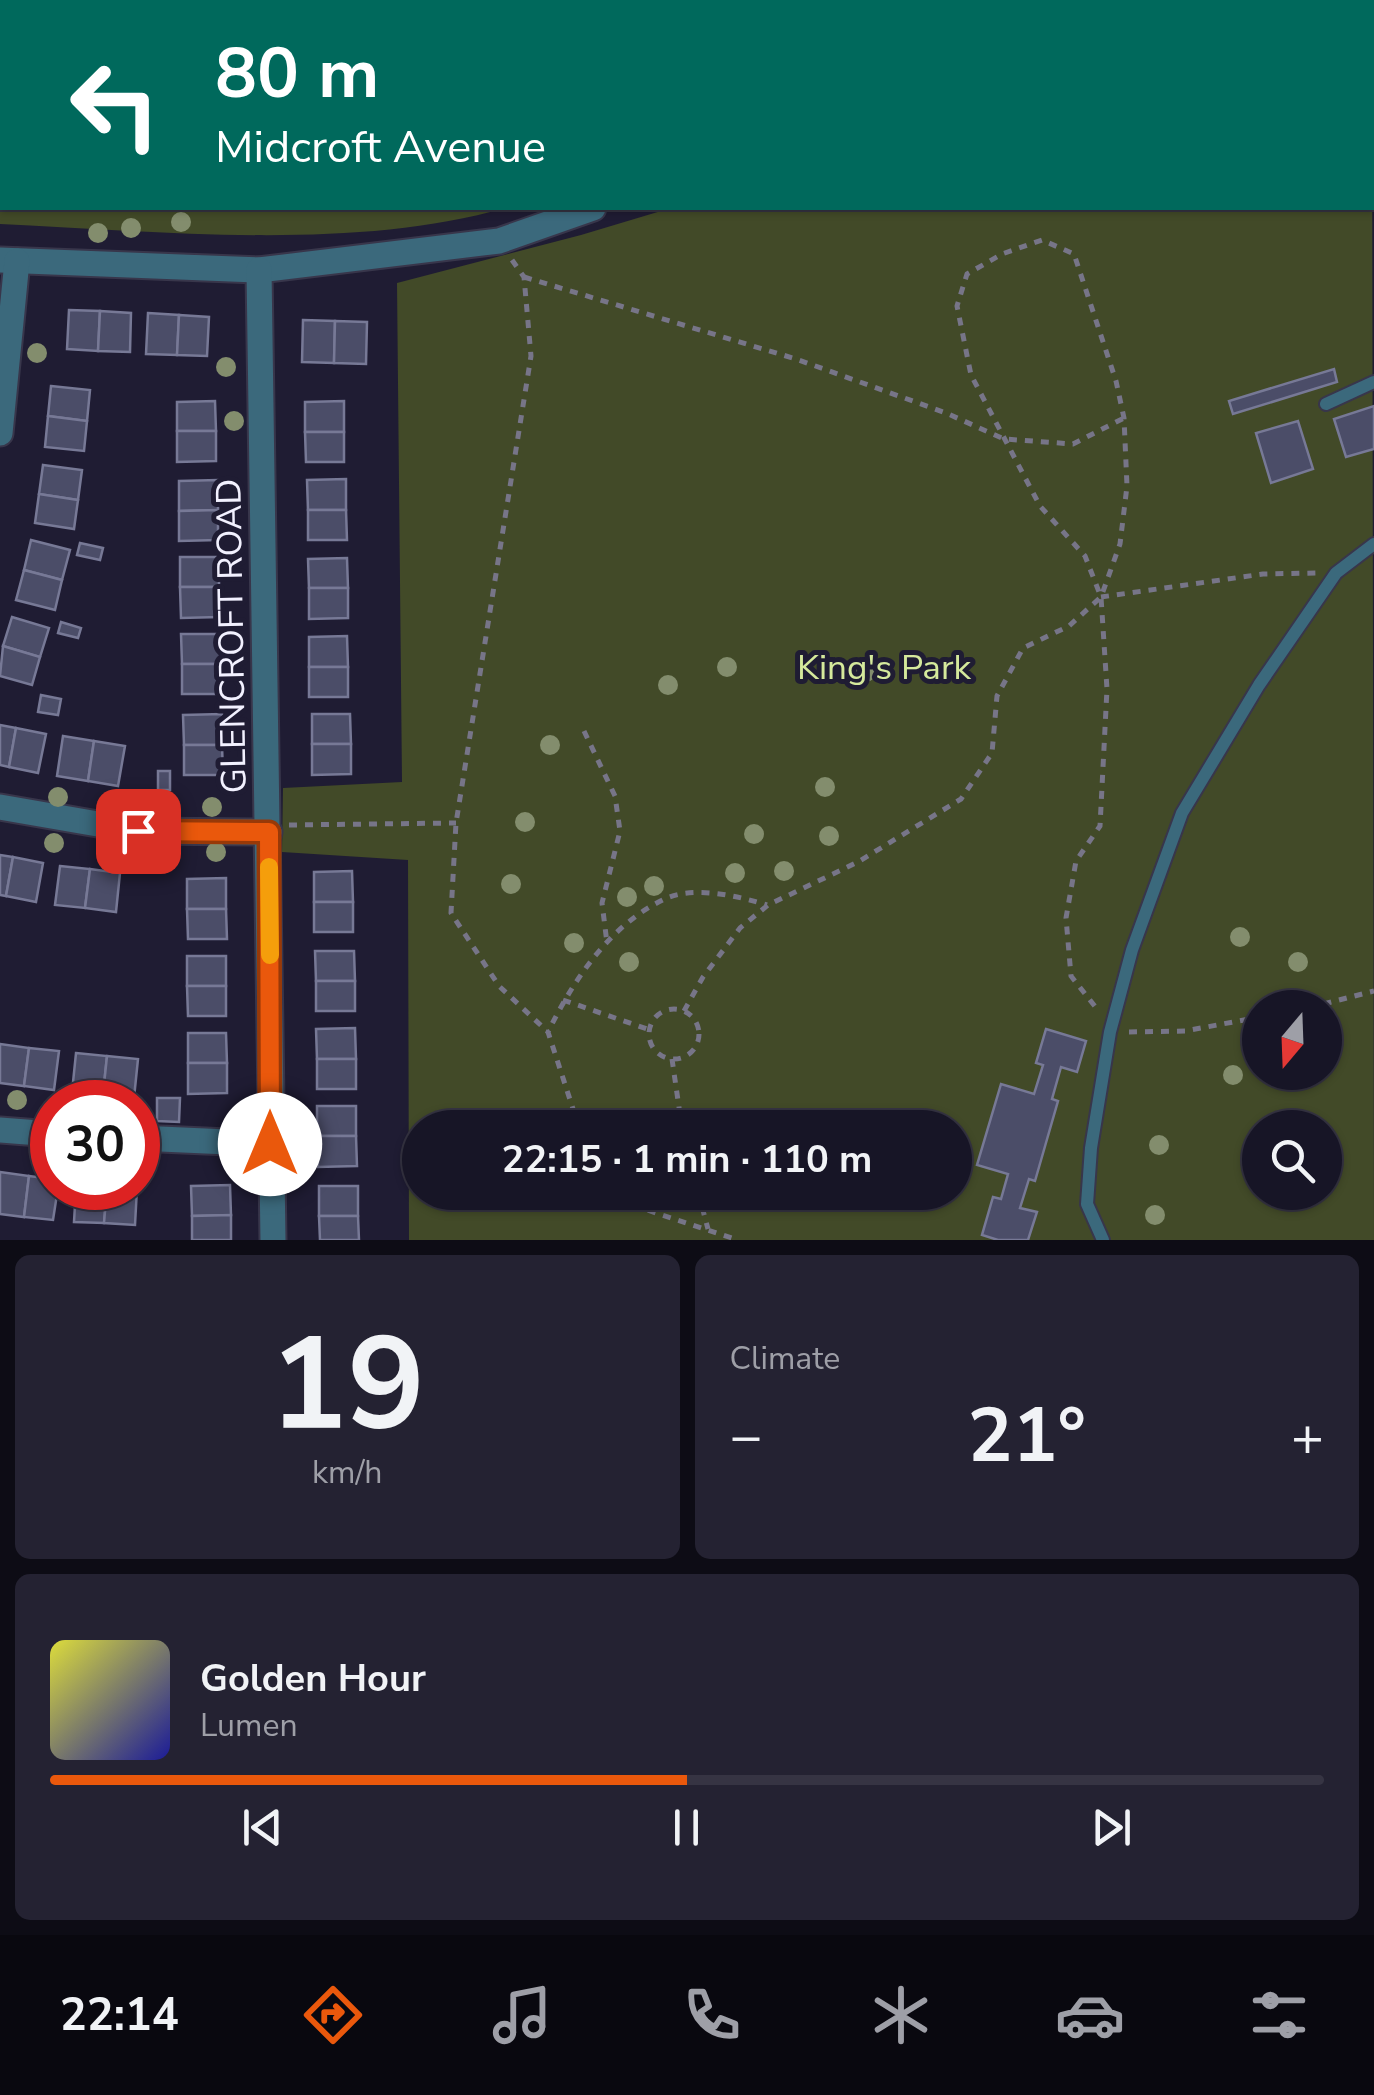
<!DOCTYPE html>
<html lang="en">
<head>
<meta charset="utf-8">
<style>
	body { margin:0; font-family:"Nunito Sans",sans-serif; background:#242232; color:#f1f3f6; height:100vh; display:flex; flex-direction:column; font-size:38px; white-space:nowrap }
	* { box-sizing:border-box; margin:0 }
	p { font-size:32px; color:#9e9fa7 }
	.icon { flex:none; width:55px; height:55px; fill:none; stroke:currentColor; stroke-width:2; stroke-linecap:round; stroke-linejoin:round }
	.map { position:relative; height:1240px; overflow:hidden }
	.panel { display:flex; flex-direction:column; gap:15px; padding:15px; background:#0d0c15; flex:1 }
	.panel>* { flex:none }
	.top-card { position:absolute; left:0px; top:0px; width:1375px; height:210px; box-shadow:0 2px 8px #0004,0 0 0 2px #363443; background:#00695c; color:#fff; overflow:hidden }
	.needle { width:65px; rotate:199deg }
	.buttons { position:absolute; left:1242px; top:990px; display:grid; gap:20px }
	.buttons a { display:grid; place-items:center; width:100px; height:100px; border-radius:50%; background:#171526; box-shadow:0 2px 8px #0004,0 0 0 2px #363443; font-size:50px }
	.speed { position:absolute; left:30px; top:1080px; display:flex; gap:20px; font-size:50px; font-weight:700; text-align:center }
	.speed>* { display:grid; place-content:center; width:130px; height:130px; border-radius:50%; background:#171526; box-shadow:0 2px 8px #0004,0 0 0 2px #363443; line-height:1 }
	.speed .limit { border:15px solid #d22; background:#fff; color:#111 }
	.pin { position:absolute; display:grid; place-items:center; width:85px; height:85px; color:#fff; margin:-42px; border-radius:20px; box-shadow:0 5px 15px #0006 }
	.me { position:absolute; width:110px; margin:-55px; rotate:0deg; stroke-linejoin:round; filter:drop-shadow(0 0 8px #0008) }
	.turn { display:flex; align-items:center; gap:35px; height:210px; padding:0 50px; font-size:45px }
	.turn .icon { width:130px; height:130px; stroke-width:2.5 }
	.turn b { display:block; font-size:70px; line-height:85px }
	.big { font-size:75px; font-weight:700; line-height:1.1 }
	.panel .widget { flex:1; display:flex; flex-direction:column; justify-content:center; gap:15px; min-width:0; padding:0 35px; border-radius:15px; background:#242232 }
	.panel .dial { align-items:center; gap:0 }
	.dial b { font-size:130px; line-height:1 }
	.song { display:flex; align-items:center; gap:30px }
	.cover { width:120px; height:120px; border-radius:15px; background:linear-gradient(135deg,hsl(60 70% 55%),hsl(240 70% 35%)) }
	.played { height:10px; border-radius:5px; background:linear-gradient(90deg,#ea580c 50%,#363443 50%) }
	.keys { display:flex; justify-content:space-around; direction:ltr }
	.heat { display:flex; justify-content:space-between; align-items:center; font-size:55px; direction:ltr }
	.panel .tiles { flex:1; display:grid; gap:15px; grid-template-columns:1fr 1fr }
	.widget:last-child { grid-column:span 2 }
	.trip { position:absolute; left:402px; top:1110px; width:570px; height:100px; border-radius:50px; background:#171526; box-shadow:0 2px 8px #0004,0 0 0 2px #363443; font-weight:700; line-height:100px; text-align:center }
	.menu { display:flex; height:160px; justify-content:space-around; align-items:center; background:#09080f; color:#9e9fa7 }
	.menu .icon { width:70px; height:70px }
	.menu .selected { color:#ea580c }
	.menu b { font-size:45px; color:#f1f3f6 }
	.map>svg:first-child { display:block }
</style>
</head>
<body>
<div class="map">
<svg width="1374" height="1240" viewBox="0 0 1374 1240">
	<rect width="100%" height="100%" fill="#1f1c33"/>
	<g fill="#424a28" fill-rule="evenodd">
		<path d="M0,0H713L2,2V208H505C352,252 158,231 0,224Z"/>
		<path d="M1372,58L1374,1240H409L408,860L282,852L283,788L402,782L397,283L581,235L671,208H1372ZM1260,1008H1325V1072H1260ZM420,1128H955V1192H420ZM1260,1128H1325V1192H1260Z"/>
	</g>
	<g fill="#4b4d68" stroke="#777996" stroke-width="2.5">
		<polygon points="69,310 100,311 98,351 67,349"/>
		<polygon points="100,311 131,313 130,352 98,351"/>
		<polygon points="148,313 179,315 177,355 146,354"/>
		<polygon points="179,315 209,317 207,356 177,355"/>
		<polygon points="303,320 335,321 334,363 302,362"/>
		<polygon points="335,321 367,322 366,364 334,363"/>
		<polygon points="1334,369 1337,382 1233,414 1229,401"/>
		<polygon points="51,386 90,390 87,421 48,416"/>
		<polygon points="215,401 216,431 177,431 177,402"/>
		<polygon points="344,401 344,432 305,432 305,402"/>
		<polygon points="1374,406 1374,449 1346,457 1334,419"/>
		<polygon points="48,416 87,421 84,451 45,447"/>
		<polygon points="1298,421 1313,469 1271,483 1256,433"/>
		<polygon points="177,431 216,431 216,461 177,462"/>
		<polygon points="305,432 344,432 344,462 306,462"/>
		<polygon points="43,465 82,470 78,500 39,494"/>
		<polygon points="346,479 346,510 308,510 307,480"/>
		<polygon points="218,480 218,510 179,511 179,481"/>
		<polygon points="39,494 78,500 74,529 35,523"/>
		<polygon points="218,510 218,540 179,541 179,511"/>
		<polygon points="308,510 346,510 347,540 308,540"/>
		<polygon points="31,540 70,550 62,580 24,570"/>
		<polygon points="80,543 103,548 100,560 77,555"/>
		<rect x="180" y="557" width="39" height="30"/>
		<polygon points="347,558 348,588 309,588 308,559"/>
		<polygon points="24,570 62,580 55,610 16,600"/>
		<polygon points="180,587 219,587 219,617 181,618"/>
		<polygon points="309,588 348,588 348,618 309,619"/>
		<polygon points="12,617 49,628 40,657 3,646"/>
		<polygon points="61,622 81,628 78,638 58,633"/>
		<polygon points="181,634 220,634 221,664 182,664"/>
		<polygon points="347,636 348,667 309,667 309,637"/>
		<polygon points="3,646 40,657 32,685 0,676"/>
		<rect x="182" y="664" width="39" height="30"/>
		<rect x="309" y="667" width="39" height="30"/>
		<polygon points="41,695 61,699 58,715 38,712"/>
		<polygon points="222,714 222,745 184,745 183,715"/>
		<polygon points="312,714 350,714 351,744 312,744"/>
		<polygon points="0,725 16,728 9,767 0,765"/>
		<polygon points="16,728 46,734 38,773 9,767"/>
		<polygon points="63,736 94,741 88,781 57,776"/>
		<polygon points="94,741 125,746 118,786 88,781"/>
		<polygon points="312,744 351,744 351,774 312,775"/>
		<polygon points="184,745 222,745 223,775 184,775"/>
		<rect x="158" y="771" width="12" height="19"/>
		<polygon points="0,855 13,857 6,896 0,895"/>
		<polygon points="13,857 43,863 36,902 6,896"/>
		<polygon points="60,866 90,869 85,908 55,905"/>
		<polygon points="90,869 120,873 116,912 85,908"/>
		<polygon points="352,871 353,902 314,902 314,872"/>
		<polygon points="226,878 226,909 187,909 187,879"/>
		<rect x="314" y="902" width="39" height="30"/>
		<polygon points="187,909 226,909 227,939 188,939"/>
		<polygon points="315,951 354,951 355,981 316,981"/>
		<rect x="187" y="956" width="39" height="30"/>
		<rect x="316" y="981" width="39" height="30"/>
		<polygon points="187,986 226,986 226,1016 188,1016"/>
		<polygon points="355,1028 356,1059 317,1059 316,1029"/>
		<polygon points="1046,1029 1086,1041 1077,1072 1061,1067 1052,1099 1058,1101 1035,1181 1029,1179 1020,1208 1037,1212 1028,1240 998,1240 982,1235 993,1197 1001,1199 1008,1174 977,1165 1001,1084 1034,1094 1043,1065 1036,1063"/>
		<polygon points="188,1033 226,1033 227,1063 188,1063"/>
		<polygon points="0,1044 29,1048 24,1086 0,1083"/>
		<polygon points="29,1048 59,1051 54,1090 24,1086"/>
		<polygon points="76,1053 107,1056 103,1094 72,1092"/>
		<polygon points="107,1056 138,1059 134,1098 103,1094"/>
		<rect x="317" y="1059" width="39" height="30"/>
		<polygon points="188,1063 227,1063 227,1093 188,1094"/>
		<polygon points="157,1098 180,1098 179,1122 157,1121"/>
		<rect x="317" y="1106" width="39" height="30"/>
		<polygon points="317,1136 356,1136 357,1166 318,1167"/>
		<polygon points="0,1172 29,1176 24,1217 0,1214"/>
		<polygon points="29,1176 52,1179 52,1188 58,1188 53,1220 24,1217"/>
		<polygon points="230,1185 231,1215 192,1216 191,1186"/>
		<rect x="319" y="1186" width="39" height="30"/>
		<polygon points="76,1188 107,1188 104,1223 74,1222"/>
		<polygon points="107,1188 137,1188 135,1225 104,1223"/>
		<polygon points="231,1215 231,1240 192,1240 192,1216"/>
		<polygon points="319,1216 358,1216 359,1240 320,1240"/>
	</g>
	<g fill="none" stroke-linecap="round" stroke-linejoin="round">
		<defs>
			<g id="service">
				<polyline points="1326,404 1374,382"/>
				<polyline points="1103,1240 1087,1204 1091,1148 1110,1032 1132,950 1182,813 1259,685 1336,573 1374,544"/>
			</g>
			<g id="minor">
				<polyline points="952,0 952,2"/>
				<polyline points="1372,34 1374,33"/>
				<polyline points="0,260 259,270 499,241 593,208"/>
				<polyline points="259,270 273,1240"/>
				<polyline points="0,433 17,261"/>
				<polyline points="0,807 138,831 269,832"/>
				<polyline points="0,1130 52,1134"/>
				<polyline points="138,1138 271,1144"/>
			</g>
		</defs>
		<use href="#service" stroke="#38364b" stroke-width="16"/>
		<use href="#minor" stroke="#38364b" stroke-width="29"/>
		<g stroke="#777588" stroke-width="5" stroke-dasharray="8 8" stroke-linecap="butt">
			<polyline points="316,0 317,2"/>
			<polyline points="495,0 500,2"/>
			<polyline points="365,2 369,0"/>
			<polyline points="0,109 2,108"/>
			<polyline points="512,260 524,277 531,356 456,823 451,913 499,986 548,1032"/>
			<polyline points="524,277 796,359 946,413 1004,439 1073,444 1124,418"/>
			<polyline points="1101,597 1263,574 1316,573"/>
			<polyline points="584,731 615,796 620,831 602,903 607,943"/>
			<polyline points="289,825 456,823"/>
			<polyline points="563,1000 650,1030"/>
			<polyline points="1308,1008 1374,991"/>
			<circle cx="674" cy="1034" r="25"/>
			<polyline points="684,1011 703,977 740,928 768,905 858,862 961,799 992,753 997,696 1023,648 1069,626 1101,597 1120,544 1127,486 1124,418 1116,381 1074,254 1042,240 1002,254 967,274 957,306 971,375 1040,506 1085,556 1101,597 1107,689 1100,826 1076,861 1066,918 1071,976 1097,1009"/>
			<polyline points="1129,1032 1185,1031 1260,1017"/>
			<polyline points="672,1059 682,1128"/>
			<path d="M582,1128L575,1115L548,1032C574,979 611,923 667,898C696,886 738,896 767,905"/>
			<polyline points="624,1192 632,1205 738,1240"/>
			<polyline points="698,1192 708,1229"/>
		</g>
		<use href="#service" stroke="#3b697c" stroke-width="12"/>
		<use href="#minor" stroke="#3b697c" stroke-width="25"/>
	</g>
	<g fill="#838d6d">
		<circle cx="181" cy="222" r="10"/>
		<circle cx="131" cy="228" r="10"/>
		<circle cx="98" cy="233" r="10"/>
		<circle cx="37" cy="353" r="10"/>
		<circle cx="226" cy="367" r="10"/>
		<circle cx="234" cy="421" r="10"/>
		<circle cx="727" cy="667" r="10"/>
		<circle cx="866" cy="672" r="10"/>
		<circle cx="668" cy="685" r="10"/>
		<circle cx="550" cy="745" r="10"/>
		<circle cx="825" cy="787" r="10"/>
		<circle cx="58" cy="797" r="10"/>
		<circle cx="212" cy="807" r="10"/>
		<circle cx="525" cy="822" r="10"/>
		<circle cx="754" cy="834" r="10"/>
		<circle cx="829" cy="836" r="10"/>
		<circle cx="54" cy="843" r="10"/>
		<circle cx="216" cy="852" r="10"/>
		<circle cx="784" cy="871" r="10"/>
		<circle cx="735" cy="873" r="10"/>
		<circle cx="511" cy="884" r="10"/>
		<circle cx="654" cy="886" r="10"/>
		<circle cx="627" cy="897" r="10"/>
		<circle cx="1240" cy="937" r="10"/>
		<circle cx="574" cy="943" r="10"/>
		<circle cx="629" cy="962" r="10"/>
		<circle cx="1298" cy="962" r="10"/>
		<circle cx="1233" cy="1075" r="10"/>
		<circle cx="17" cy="1100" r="10"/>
		<circle cx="1159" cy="1145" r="10"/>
		<circle cx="1155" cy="1215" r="10"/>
	</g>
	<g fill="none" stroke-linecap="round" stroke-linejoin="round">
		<defs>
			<polyline id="route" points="138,831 269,832 270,1144"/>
		</defs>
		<use href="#route" stroke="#983908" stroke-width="25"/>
		<use href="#route" stroke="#ea580c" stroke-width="18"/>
		<polyline stroke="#f59e0b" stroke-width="18" points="269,867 270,955"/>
	</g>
	<g text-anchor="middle" stroke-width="10" stroke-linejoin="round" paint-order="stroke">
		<g font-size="35" fill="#f2f1ff" stroke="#1f1c33">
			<text transform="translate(231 636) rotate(-91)" y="12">GLENCROFT ROAD</text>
		</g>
		<g font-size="35" fill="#d5e99c" stroke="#1f1c33">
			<text x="884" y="679">King's Park</text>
		</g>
	</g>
</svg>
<div class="buttons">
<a><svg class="needle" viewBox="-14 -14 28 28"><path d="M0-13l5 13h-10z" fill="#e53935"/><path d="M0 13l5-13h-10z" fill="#9e9fa7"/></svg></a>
<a><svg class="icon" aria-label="search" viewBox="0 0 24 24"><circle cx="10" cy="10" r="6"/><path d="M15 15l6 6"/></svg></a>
</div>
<div class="speed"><div class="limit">30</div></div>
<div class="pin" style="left:138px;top:831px;background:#d93025"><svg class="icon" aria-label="arrive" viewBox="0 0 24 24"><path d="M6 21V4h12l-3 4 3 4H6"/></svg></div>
<svg class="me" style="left:270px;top:1144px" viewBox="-20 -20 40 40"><circle r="19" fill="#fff"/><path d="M0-13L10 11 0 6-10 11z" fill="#ea580c"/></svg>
<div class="trip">22:15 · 1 min · 110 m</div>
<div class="top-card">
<div class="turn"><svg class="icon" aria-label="left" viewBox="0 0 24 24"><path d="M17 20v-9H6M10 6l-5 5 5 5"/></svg><div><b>80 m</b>Midcroft Avenue</div></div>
</div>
</div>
<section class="panel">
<div class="tiles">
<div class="widget dial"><b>19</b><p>km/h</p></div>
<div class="widget"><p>Climate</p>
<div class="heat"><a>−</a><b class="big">21°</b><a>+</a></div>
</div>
<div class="widget">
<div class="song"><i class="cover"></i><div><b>Golden Hour</b><p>Lumen</p></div></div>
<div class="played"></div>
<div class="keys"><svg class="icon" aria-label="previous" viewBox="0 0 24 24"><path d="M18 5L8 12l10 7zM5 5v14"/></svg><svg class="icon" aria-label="pause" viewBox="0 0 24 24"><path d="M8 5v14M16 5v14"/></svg><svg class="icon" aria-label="next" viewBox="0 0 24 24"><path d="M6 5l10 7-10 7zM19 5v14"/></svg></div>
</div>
</div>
</section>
<nav class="menu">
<b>22:14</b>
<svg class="icon selected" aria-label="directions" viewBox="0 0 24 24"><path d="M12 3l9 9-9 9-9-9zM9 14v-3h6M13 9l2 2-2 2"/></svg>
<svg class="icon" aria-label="music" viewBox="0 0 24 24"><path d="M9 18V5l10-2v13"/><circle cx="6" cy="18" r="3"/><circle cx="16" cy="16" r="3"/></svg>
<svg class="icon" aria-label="phone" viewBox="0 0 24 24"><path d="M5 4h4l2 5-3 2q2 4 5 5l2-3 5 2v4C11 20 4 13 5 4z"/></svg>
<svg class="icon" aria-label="climate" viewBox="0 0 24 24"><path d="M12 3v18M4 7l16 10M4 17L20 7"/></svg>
<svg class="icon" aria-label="car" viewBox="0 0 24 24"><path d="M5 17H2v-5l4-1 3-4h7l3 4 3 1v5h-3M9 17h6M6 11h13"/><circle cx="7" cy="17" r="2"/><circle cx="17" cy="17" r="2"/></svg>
<svg class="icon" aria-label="filters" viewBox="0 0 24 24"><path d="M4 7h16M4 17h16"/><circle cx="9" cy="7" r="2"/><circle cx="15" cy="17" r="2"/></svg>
</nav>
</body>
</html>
